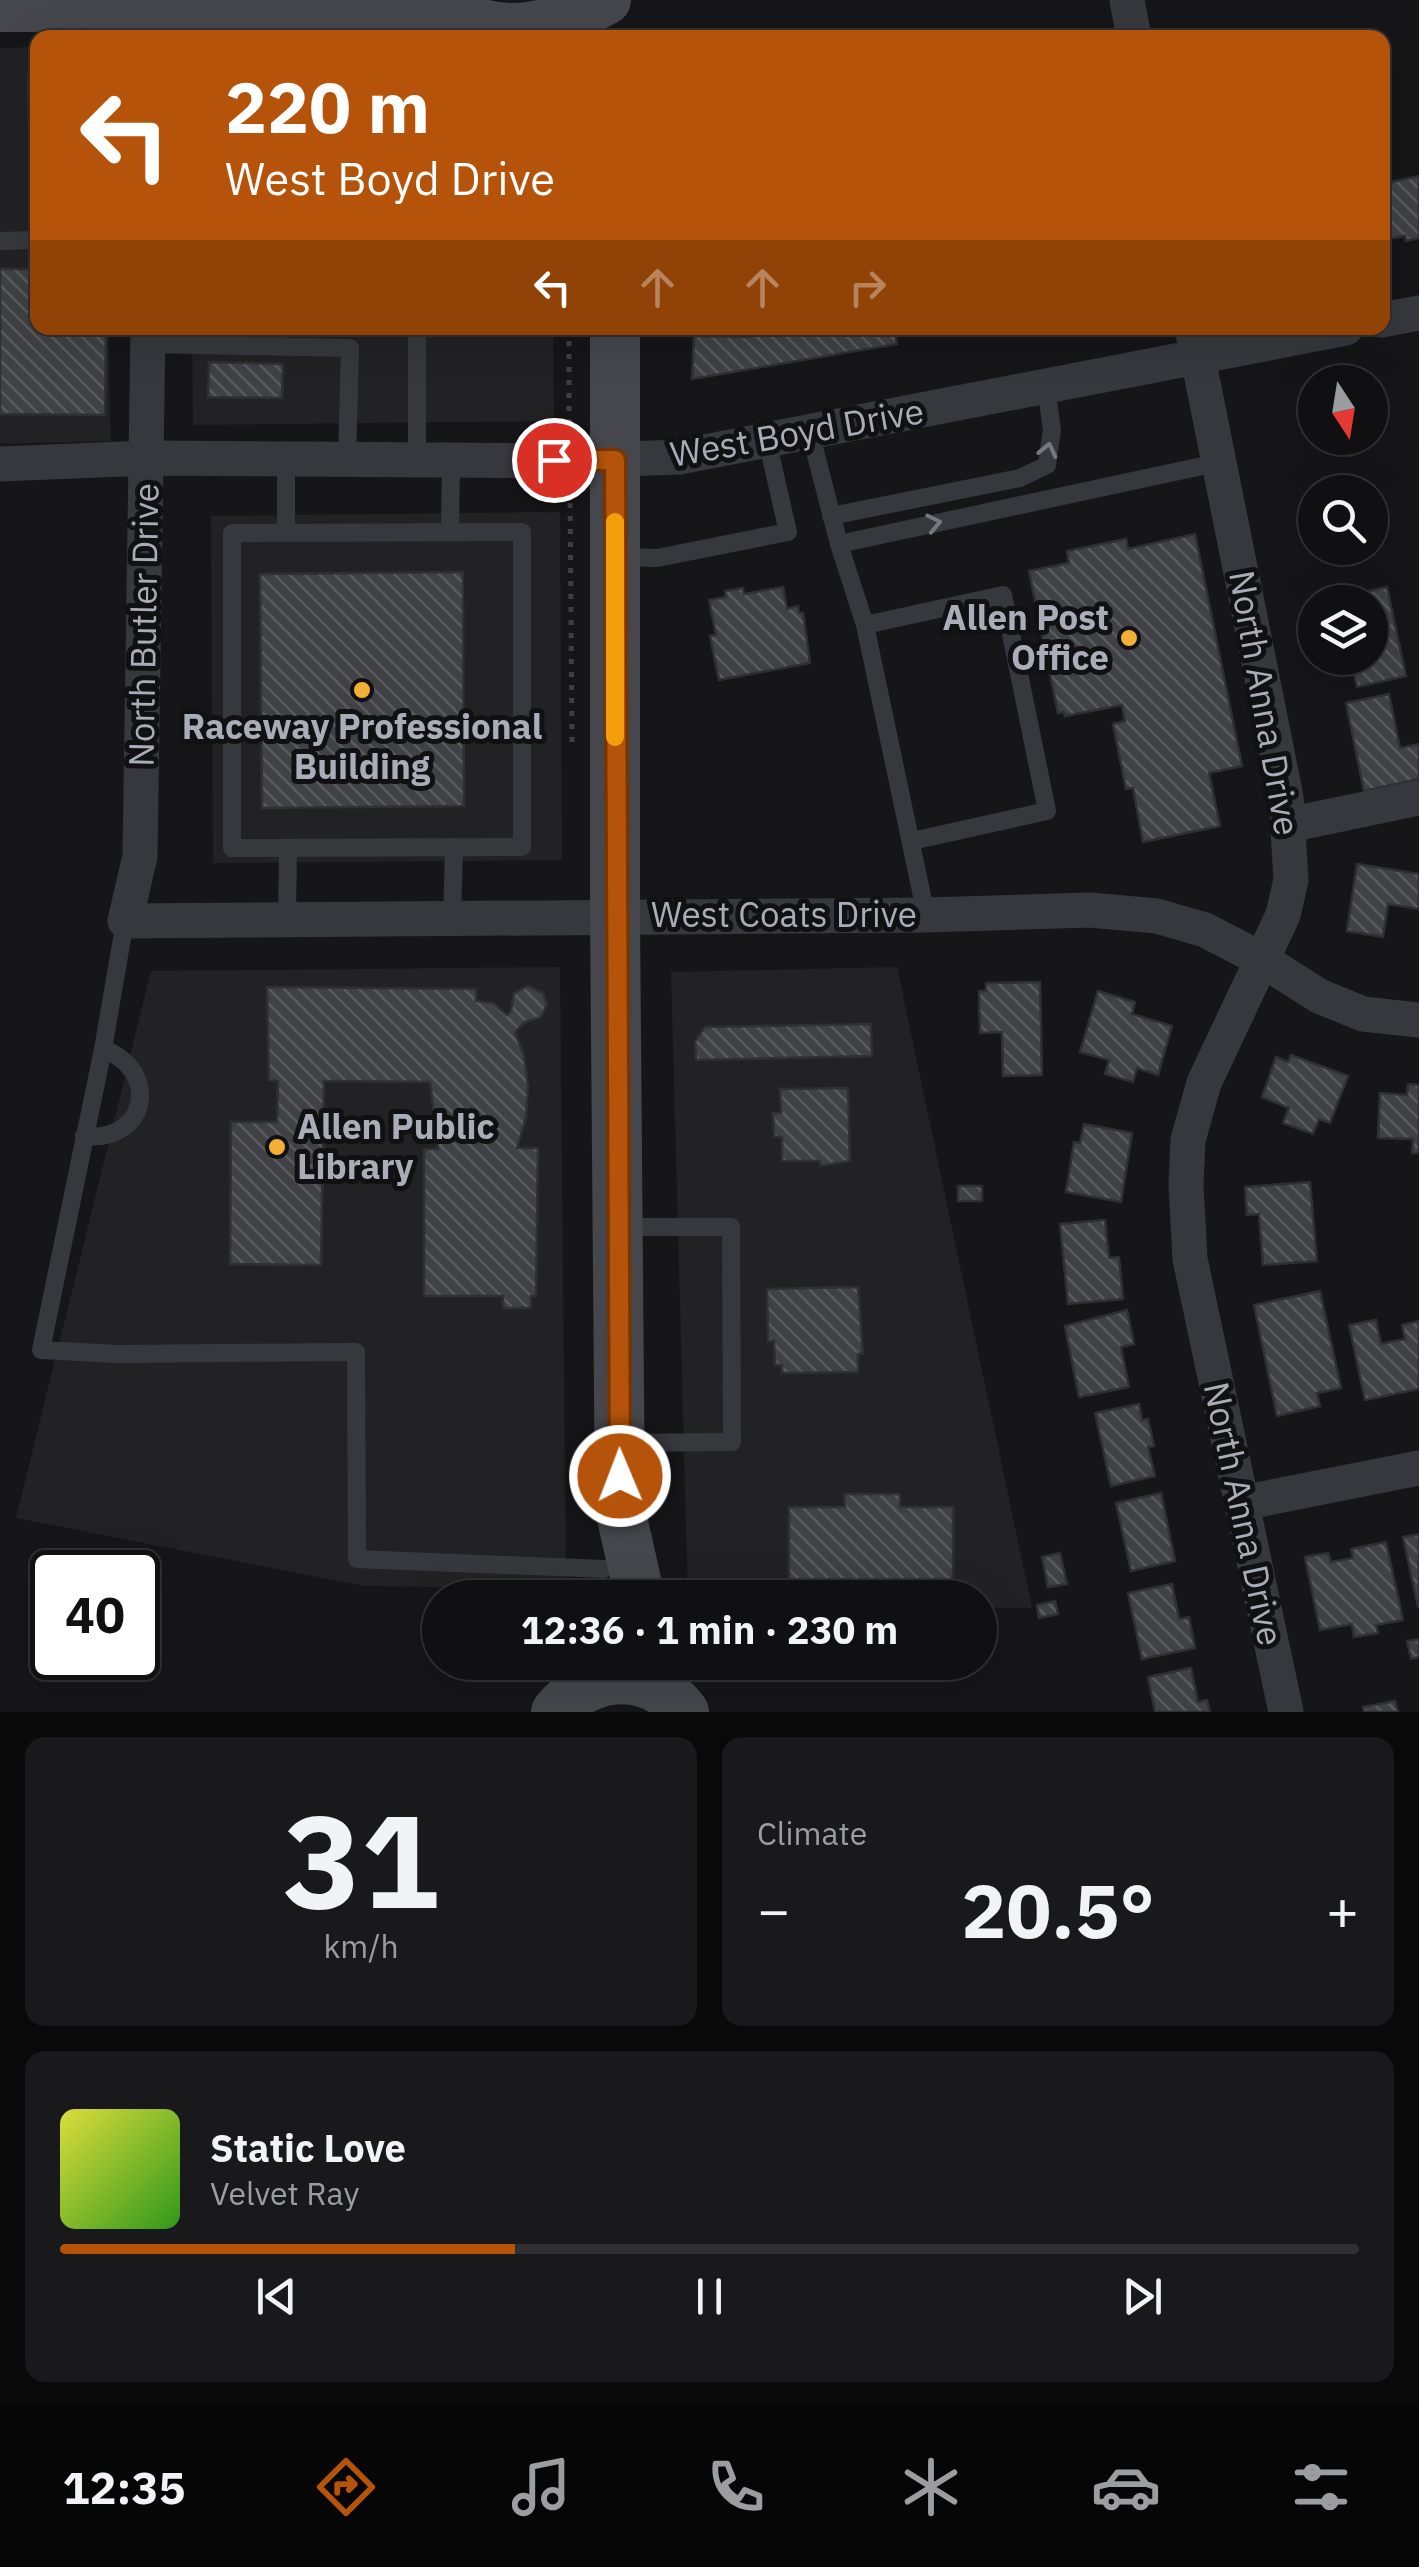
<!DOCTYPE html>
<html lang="en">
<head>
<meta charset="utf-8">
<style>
	body { margin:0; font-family:"IBM Plex Sans",sans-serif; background:#19191b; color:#f1f3f6; height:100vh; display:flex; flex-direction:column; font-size:38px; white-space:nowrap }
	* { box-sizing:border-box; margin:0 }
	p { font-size:32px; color:#9c9d9f }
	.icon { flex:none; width:55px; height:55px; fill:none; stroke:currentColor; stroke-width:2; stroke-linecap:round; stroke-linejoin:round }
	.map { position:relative; height:1712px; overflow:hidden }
	.sheet { display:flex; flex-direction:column; gap:25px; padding:25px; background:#09090a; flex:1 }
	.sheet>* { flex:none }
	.top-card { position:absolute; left:30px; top:30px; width:1360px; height:305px; border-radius:20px; box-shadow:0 10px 40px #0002,0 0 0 2px #303032; background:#b45309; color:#fff; overflow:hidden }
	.needle { width:65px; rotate:168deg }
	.tools { position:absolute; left:1298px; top:365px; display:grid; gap:20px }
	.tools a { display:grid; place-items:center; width:90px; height:90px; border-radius:50%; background:#101012; box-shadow:0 10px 40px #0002,0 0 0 2px #303032; font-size:50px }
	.speed { position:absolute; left:30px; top:1550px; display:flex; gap:20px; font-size:50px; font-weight:700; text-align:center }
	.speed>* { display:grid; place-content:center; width:130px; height:130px; border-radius:50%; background:#101012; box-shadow:0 10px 40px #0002,0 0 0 2px #303032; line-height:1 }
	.speed .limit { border:5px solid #111; border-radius:15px; background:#fff; color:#111 }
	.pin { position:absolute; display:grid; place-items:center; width:85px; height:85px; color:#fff; margin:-42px; border:5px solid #fff; border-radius:50%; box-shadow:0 2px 10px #0007 }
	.me { position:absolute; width:110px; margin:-55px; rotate:359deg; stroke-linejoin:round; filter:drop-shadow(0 0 8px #0008) }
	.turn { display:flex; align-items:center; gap:35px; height:210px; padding:0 30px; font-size:45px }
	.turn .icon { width:130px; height:130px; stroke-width:2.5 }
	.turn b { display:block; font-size:70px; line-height:85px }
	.lanes { display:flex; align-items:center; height:95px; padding:0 30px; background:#0003; justify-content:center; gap:50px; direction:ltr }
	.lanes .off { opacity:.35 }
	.big { font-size:75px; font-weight:800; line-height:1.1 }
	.sheet .tile { flex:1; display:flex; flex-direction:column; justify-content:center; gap:15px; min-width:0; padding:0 35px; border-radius:20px; background:#19191b }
	.sheet .dial { align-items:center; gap:0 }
	.dial b { font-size:130px; line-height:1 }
	.song { display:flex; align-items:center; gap:30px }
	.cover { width:120px; height:120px; border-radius:15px; background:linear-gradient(135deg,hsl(60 70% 55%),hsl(110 70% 35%)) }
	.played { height:10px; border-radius:5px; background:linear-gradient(90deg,#b45309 35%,#303032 35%) }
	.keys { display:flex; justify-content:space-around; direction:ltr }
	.heat { display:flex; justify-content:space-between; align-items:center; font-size:55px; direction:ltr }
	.sheet .tiles { flex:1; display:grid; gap:25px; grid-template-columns:1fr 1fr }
	.tile:last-child { grid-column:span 2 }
	.trip { position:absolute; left:422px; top:1580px; width:575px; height:100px; border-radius:50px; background:#101012; box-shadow:0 10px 40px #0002,0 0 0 2px #303032; font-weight:800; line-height:100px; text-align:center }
	.tab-bar { display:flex; height:160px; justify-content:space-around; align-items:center; background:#060607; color:#9c9d9f }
	.tab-bar .icon { width:70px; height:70px }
	.tab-bar .active { color:#b45309 }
	.tab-bar b { font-size:45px; color:#f1f3f6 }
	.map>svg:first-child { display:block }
</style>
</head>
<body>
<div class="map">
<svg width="1419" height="1712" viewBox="0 0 1419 1712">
	<defs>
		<pattern id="building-back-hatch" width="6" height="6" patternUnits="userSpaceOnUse" patternTransform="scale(2.5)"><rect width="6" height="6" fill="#404145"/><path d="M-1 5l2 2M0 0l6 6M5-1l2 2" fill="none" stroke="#595a5e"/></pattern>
	</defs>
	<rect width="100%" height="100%" fill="#161618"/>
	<g fill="#222225">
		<polygon points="37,47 38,328 108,328 111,441 0,444 0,48"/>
		<polygon points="192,328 553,328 554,421 193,425"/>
		<polygon points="560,512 562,860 213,863 211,516"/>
		<polygon points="560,967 566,1589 364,1586 16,1518 151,971"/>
		<polygon points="897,967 1032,1608 980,1608 980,1598 688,1597 671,972"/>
	</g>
	<g fill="url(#building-back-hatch)" stroke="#303034" stroke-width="2.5">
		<polygon points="28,75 38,75 38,180 30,180"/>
		<polygon points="1419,176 1419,238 1406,241 1405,236 1386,239 1382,184"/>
		<polygon points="0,269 38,269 38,328 106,328 105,415 0,414"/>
		<rect x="341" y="328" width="36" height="7"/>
		<polygon points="803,328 894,328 897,344 692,379 694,336 747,337"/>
		<polygon points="209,362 283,364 282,398 208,397"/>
		<polygon points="1195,534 1242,766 1209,773 1220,826 1143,842 1133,788 1126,789 1113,724 1125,721 1122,705 1065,716 1064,712 1058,713 1029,571 1069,563 1067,551 1126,539 1128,549"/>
		<polygon points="463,572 464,806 262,808 260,574"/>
		<polygon points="783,587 787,609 798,606 799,613 803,613 810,663 719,680 710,636 716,635 709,600 726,597 725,591 743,588 744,594"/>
		<polygon points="1387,587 1406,676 1357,687 1350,658 1370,658 1370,602 1326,601"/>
		<polygon points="1389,694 1400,748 1419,744 1419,779 1364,791 1346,703"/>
		<polygon points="1357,864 1419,874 1419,909 1388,904 1383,937 1347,931"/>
		<polygon points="1040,982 1042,1075 1003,1076 1002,1032 980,1033 979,991 986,991 986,983"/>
		<polygon points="528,986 543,993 547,1005 541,1017 525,1022 515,1032 524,1056 528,1085 526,1118 517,1148 538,1148 536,1296 531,1296 531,1308 503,1308 503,1296 424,1296 424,1149 438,1149 430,1082 324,1081 321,1265 230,1264 231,1122 277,1122 278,1081 269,1080 267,987 476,989 476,1001 493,1003 507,1015 511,1011 514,993"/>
		<polygon points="1098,991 1135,1002 1132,1014 1172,1026 1158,1075 1137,1068 1133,1082 1105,1074 1109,1060 1080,1052"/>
		<polygon points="871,1024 872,1056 696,1060 695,1041 705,1027"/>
		<polygon points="1291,1055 1348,1076 1330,1123 1319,1119 1313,1134 1283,1123 1289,1108 1262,1097 1276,1057 1288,1062"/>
		<polygon points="1408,1084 1419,1085 1419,1153 1412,1153 1413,1139 1378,1138 1380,1093 1407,1095"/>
		<polygon points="848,1088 850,1161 820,1166 820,1161 782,1161 782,1137 774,1137 773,1113 781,1113 780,1089"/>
		<polygon points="1084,1124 1132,1133 1121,1202 1066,1192 1074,1142 1080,1143"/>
		<polygon points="1310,1182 1317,1261 1263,1265 1259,1214 1247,1215 1245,1187"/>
		<rect x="958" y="1186" width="24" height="15"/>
		<polygon points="1105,1220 1109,1258 1119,1257 1123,1299 1068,1304 1060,1224"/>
		<polygon points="858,1287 863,1354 858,1354 858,1372 782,1373 782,1365 775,1365 774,1341 768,1341 767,1289"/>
		<polygon points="1320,1291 1341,1388 1317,1393 1320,1406 1277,1416 1254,1305"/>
		<polygon points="1127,1310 1134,1344 1121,1347 1129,1387 1079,1397 1065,1326"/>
		<polygon points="1376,1320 1381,1344 1405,1339 1402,1325 1419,1321 1419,1389 1365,1400 1349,1325"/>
		<polygon points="1139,1404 1142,1420 1148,1419 1154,1446 1148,1447 1155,1476 1111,1486 1095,1413"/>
		<polygon points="1161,1493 1175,1561 1131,1571 1116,1503"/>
		<polygon points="844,1494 900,1494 900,1507 953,1507 953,1581 789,1581 789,1507 845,1507"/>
		<polygon points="1419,1534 1419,1606 1418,1607 1403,1537"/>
		<polygon points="1386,1542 1403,1620 1376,1625 1378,1633 1354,1637 1352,1624 1320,1630 1305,1557 1328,1553 1331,1562 1353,1558 1351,1549"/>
		<polygon points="1060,1553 1067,1584 1048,1587 1042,1557"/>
		<polygon points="1172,1584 1179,1619 1189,1617 1195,1648 1142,1659 1128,1593"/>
		<polygon points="1055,1601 1058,1614 1039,1618 1037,1605"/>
		<polygon points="1419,1639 1419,1657 1411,1659 1407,1641"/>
		<polygon points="1191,1668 1198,1702 1207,1700 1210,1712 1155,1712 1148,1677"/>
		<polygon points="1395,1701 1398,1712 1364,1712 1363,1707"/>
	</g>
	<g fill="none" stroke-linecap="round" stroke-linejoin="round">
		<g stroke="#3d3f44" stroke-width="5" stroke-dasharray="5 8" stroke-linecap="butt">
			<polyline points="569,328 569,429"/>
			<polyline points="570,490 572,744"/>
		</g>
		<g stroke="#37383d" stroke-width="18">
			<polyline points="0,241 38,240"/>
			<polyline points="148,344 350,348 347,460"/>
			<polyline points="810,432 839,544 865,625"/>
			<polyline points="417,460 417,328"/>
			<polyline points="831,516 1020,478 1047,465 1052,430 1046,387"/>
			<polyline points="286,532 286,459"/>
			<polyline points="450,532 451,460"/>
			<polygon points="522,532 522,847 232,848 232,533"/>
			<polyline points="839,544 1221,462"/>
			<polyline points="616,557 657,558 788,532 767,440"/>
			<polyline points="912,841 1047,811 1003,595 865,625 926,915"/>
			<polyline points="452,919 454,847"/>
			<polyline points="287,920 288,848"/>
			<polyline points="125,921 103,1049 41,1350 117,1354 356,1352 357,1559 604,1569"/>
			<path d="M84,1136C147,1143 162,1071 103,1049"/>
			<polyline points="620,1227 731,1227 732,1442 625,1443"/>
		</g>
		<g stroke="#37383d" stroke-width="35">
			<polyline points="1127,0 1134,38"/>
			<polyline points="1382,320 1419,313"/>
			<polyline points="148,328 140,856 125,921 926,915 1090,910 1157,916 1205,930 1261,959 1319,996 1363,1014 1419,1020"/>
			<polyline points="1192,328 1286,797 1291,880 1283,915 1204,1083 1188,1140 1186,1185 1190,1259 1286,1712"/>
			<polyline points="0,464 147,458 569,461 679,457 1346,328"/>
			<polyline points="1288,825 1419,798"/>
			<polyline points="1242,1503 1419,1468"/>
		</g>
		<g stroke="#45474d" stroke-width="50">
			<path d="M0,7L443,6C497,43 552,28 606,0"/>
			<polyline points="615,328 615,917 620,1509 640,1598"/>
			<path d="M556,1712C590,1670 651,1667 684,1712"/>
		</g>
	</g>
	<defs><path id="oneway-chevron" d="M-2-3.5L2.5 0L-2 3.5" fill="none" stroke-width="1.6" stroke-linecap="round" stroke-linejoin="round" transform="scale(2.5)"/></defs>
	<g stroke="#757881">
		<use href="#oneway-chevron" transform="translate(1048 450) rotate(-77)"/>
		<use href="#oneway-chevron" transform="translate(934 523) rotate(-12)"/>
	</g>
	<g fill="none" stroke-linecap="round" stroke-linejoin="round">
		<defs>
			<polyline id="route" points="554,460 615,460 620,1476"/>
		</defs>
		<use href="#route" stroke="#753606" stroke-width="25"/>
		<use href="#route" stroke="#b45309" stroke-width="18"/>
		<polyline stroke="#f59e0b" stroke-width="18" points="615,737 615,522"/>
	</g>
	<g fill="#f2b134" stroke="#111113" stroke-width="4">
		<circle cx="1129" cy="638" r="10"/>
		<circle cx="362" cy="690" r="10"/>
		<circle cx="277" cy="1147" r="10"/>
	</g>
	<g text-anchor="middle" stroke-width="10" stroke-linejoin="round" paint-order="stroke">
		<g font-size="35" fill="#a8adb8" stroke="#111113">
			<text transform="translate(797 433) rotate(-10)" y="12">West Boyd Drive</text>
			<text transform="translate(144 625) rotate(-89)" y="12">North Butler Drive</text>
			<text transform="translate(1264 703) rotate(80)" y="12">North Anna Drive</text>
			<text x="784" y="927">West Coats Drive</text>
			<text transform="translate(1243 1514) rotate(78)" y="12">North Anna Drive</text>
		</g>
		<g font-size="35" font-weight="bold" fill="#a8adb8" stroke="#111113" text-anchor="end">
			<text x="1109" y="630">Allen Post<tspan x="1109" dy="40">Office</tspan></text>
			<text x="362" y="739" text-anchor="middle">Raceway Professional<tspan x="362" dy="40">Building</tspan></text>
			<text x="297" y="1139" text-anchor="start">Allen Public<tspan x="297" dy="40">Library</tspan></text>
		</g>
	</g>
</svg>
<div class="tools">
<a><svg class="needle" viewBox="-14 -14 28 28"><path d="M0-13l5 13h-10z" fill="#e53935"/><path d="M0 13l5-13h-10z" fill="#9c9d9f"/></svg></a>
<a><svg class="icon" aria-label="search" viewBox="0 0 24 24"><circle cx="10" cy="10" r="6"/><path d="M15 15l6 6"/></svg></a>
<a><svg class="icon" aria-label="layers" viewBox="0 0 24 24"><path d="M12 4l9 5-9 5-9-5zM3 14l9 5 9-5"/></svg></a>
</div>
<div class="speed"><div class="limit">40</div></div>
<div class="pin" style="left:554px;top:460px;background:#d93025"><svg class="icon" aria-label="arrive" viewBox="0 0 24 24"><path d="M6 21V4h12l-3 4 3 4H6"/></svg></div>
<svg class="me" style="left:620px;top:1476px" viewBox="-20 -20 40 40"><circle r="17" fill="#b45309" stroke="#fff" stroke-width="3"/><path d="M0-11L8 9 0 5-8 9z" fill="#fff"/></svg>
<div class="trip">12:36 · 1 min · 230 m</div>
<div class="top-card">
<div class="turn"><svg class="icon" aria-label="left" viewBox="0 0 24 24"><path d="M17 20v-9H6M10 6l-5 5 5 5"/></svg><div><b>220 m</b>West Boyd Drive</div></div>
<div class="lanes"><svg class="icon" aria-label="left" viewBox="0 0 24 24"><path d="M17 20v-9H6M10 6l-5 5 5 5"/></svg><svg class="icon off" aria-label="ahead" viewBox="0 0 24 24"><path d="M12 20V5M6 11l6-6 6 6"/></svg><svg class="icon off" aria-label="ahead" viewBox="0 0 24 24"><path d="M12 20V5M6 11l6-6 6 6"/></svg><svg class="icon off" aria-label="right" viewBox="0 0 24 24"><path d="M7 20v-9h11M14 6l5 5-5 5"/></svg></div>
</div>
</div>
<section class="sheet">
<div class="tiles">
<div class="tile dial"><b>31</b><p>km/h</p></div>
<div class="tile"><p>Climate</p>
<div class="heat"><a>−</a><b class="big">20.5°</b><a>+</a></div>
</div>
<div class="tile">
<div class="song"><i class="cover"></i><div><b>Static Love</b><p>Velvet Ray</p></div></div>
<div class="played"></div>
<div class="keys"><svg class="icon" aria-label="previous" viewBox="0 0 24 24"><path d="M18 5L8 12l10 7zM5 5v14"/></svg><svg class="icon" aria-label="pause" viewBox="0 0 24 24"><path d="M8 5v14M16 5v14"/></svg><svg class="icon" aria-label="next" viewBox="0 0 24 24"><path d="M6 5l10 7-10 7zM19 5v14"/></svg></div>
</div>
</div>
</section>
<nav class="tab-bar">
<b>12:35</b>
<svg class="icon active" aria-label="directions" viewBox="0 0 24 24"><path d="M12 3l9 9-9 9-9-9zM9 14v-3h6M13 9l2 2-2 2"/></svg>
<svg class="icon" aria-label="music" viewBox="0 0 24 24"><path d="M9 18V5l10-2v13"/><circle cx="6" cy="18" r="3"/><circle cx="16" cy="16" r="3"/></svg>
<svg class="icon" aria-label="phone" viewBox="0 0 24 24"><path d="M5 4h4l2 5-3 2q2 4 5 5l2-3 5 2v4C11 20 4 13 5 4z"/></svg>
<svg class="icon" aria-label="climate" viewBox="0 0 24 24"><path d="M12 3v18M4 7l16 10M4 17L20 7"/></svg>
<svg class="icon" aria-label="car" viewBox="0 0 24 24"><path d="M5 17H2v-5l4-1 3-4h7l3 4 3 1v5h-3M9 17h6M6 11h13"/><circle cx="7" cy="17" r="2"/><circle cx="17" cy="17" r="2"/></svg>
<svg class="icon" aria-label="filters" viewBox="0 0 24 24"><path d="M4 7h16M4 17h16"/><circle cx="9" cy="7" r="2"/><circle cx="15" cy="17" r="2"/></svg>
</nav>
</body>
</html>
